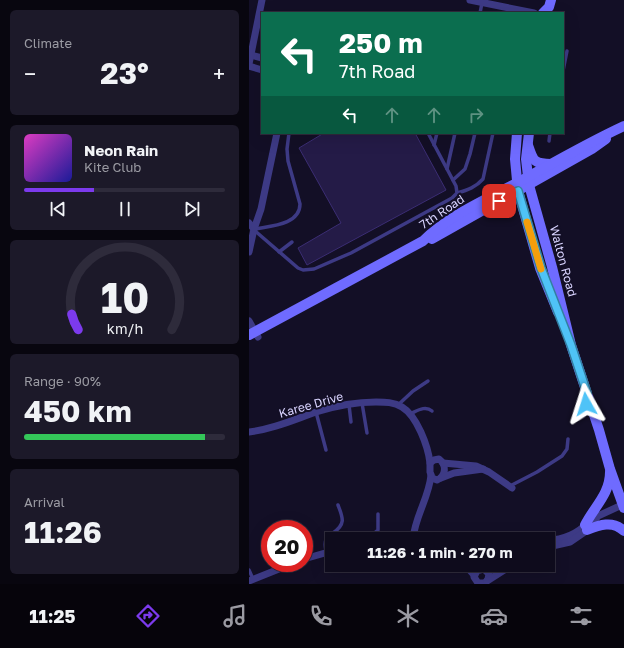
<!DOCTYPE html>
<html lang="en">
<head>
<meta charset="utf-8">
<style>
	body { margin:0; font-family:"Golos Text",sans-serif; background:#1c1929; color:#f1f3f6; height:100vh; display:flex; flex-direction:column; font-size:15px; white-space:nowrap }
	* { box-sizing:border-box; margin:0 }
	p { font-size:13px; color:#9b9ba3 }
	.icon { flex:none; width:22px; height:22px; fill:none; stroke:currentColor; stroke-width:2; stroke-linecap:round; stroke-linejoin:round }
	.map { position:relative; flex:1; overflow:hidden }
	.side { display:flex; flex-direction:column; gap:10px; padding:10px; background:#08060f; width:249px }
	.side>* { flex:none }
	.guide { position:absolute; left:12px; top:12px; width:303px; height:122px; border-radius:0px; box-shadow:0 4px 16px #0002,0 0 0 1px #2e2b3b; background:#0b6e4f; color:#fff; overflow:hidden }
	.speed { position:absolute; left:12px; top:520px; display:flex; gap:8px; font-size:20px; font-weight:700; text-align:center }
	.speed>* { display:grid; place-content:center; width:52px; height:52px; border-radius:50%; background:#0e0b1c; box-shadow:0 4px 16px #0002,0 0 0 1px #2e2b3b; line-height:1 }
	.speed .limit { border:6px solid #d22; background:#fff; color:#111 }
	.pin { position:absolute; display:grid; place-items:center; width:34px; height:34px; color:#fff; margin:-17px; border-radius:8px; box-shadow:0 2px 6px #0006 }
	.me { position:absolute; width:44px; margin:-22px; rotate:354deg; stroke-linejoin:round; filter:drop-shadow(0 0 3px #0008) }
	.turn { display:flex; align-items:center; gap:14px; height:84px; padding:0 12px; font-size:18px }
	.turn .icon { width:52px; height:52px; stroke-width:2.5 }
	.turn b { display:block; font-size:28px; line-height:34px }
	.lanes { display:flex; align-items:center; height:38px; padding:0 12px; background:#0003; justify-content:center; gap:20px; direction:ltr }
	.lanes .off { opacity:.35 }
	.big { font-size:30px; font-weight:700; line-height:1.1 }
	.side .widget { flex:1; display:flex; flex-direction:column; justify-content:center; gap:6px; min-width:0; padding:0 14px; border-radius:6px; background:#1c1929 }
	.side .dial { align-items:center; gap:0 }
	.dial svg { height:104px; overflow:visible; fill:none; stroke:#2e2b3b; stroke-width:7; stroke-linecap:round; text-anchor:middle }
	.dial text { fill:#f1f3f6; stroke:none }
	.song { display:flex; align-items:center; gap:12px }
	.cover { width:48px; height:48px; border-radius:6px; background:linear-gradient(135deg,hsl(310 70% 55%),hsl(240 70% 35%)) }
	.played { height:4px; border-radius:2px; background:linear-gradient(90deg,#7c3aed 35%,#2e2b3b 35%) }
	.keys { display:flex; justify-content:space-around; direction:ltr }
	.heat { display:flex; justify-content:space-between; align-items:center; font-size:22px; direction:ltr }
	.charge { height:6px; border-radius:3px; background:linear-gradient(90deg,#34c759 90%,#2e2b3b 0) }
	.trip { position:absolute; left:76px; top:532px; width:230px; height:40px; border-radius:0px; background:#0e0b1c; box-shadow:0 4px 16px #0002,0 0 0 1px #2e2b3b; font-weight:700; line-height:40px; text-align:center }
	.tabs { display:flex; height:64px; justify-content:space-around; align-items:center; background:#06040b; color:#9b9ba3 }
	.tabs .icon { width:28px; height:28px }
	.tabs .current { color:#7c3aed }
	.tabs b { font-size:18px; color:#f1f3f6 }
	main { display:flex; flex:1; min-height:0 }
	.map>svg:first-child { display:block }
</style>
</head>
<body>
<main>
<section class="side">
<div class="widget"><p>Climate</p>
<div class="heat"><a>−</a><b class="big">23°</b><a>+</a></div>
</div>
<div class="widget">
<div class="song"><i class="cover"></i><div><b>Neon Rain</b><p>Kite Club</p></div></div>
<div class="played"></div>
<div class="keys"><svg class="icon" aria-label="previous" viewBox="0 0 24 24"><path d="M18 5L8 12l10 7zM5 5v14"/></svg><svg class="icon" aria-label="pause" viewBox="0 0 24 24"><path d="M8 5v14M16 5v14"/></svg><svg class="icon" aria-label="next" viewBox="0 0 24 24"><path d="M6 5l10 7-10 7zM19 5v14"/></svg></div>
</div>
<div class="widget dial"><svg viewBox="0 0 100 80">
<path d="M14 69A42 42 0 1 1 86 69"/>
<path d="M14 69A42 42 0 0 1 9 57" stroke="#7c3aed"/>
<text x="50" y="56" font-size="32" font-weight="700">10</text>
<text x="50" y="72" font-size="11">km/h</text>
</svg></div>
<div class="widget"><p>Range · 90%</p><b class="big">450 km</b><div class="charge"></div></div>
<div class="widget"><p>Arrival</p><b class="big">11:26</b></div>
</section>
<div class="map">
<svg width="375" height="584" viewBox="0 0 375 584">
	<rect width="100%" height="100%" fill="#130f26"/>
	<polygon fill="#241b47" stroke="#3b2d73" points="75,133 166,133 197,190 58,265 49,248 92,223 50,148"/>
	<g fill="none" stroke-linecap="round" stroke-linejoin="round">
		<g stroke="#3d3a85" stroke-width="3.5">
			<polyline points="231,13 233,3"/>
			<polyline points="314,71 318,51"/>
			<polyline points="300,141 301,133"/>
			<polyline points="185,145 188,133"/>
			<polyline points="198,169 206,133"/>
			<polyline points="204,180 216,169 221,154 226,133"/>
			<path d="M208,193C219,190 227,187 234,179L244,133"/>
			<path d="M6,229C21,226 51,225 51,204L39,161L38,149L40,133"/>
			<polyline points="5,230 49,268 54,270 65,269 102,253 203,198 208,193 207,186 179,133"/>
			<polyline points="30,252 43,242"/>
			<polyline points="113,403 118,433"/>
			<polyline points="100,405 102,422"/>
			<polyline points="149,405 164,391 179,381"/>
			<polyline points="67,412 77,450"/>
			<path d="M161,414C168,411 176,405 183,411"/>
			<polyline points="261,486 288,472 313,456 318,449 319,439"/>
			<polyline points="118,539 129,530 129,514"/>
			<polyline points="55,545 56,545"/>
			<path d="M77,553C77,549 75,543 77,540C78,537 81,535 84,533C97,524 94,518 89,505"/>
			<polyline points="0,570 4,579"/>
		</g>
		<g stroke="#3d3a85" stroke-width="7">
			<polyline points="221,0 285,13"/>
			<polyline points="2,55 13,58"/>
			<polyline points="0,64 13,0"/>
			<polyline points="0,66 13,70"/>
			<polyline points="0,223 5,229"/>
			<polyline points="0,252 5,229 12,209 28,133"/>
			<polyline points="0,321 9,337"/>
			<path d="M0,432C24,429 44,420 67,412C86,406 107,402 127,402C136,402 145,402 153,407C168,416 179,446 181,463"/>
			<path d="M190,459C198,465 197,476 188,480L183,478L181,472V463L185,460Z"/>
			<polyline points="194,463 227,466 240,472 263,488"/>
			<polyline points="192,478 205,473 234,469"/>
			<path d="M164,539C166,516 180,498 182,475"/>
			<path d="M299,540C314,540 329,533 340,522"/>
			<polyline points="299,547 321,542 337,531 349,516 375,504"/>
			<polyline points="55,559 83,551"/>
			<polyline points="216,565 225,575"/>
			<polyline points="235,569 240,574 239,579 236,583 229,583 225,577 228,571 249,565"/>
			<polyline points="0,581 45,563"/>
			<polyline points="238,581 263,565"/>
		</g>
		<g stroke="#6f6bff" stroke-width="10">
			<polyline points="294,13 300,7 302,0"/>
			<polyline points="268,133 266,159 269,191 291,268 309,312"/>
			<polyline points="280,133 277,159 280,185 303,267 322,345 350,430 361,469 375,508"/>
			<path d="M279,145C284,160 284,164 302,164"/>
			<polyline points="183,239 343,149 357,139"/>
			<path d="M0,335C58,304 116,272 174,241C198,217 232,202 262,186C299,166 336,144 375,126"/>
			<path d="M336,525C345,507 361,494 361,472"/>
			<path d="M338,530C350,525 364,520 375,531"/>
		</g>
	</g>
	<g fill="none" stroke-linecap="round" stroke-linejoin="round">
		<defs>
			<polyline id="route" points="250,201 269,191 292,268 322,345 338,393 337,404"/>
		</defs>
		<use href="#route" stroke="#337fa1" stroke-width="10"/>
		<use href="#route" stroke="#4fc3f7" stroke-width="7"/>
		<polyline stroke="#f59e0b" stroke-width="7" points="278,222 292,269"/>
	</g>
	<g text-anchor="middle" stroke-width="4" stroke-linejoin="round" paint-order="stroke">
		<g font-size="12" fill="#d9d4ff" stroke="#130f26">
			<text transform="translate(193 212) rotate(-34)" y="4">7th Road</text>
			<text transform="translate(314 261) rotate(75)" y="4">Walton Road</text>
			<text transform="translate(62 405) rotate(-16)" y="4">Karee Drive</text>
		</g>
	</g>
</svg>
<div class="speed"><div class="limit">20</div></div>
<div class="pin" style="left:250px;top:201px;background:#d93025"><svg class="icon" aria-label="arrive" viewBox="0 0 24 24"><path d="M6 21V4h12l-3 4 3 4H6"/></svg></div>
<svg class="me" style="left:337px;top:404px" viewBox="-20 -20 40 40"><path d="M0-17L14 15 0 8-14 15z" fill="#4fc3f7" stroke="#fff" stroke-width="4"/></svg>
<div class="trip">11:26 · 1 min · 270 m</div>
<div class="guide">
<div class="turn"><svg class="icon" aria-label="left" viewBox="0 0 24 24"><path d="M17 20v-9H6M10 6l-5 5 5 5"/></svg><div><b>250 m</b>7th Road</div></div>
<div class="lanes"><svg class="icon" aria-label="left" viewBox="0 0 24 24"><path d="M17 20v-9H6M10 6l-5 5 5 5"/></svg><svg class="icon off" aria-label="ahead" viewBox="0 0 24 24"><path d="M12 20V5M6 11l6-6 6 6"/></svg><svg class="icon off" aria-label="ahead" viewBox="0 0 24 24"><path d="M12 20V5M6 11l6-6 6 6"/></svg><svg class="icon off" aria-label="right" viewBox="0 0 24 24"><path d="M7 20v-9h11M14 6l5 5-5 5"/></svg></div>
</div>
</div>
</main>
<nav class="tabs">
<b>11:25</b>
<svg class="icon current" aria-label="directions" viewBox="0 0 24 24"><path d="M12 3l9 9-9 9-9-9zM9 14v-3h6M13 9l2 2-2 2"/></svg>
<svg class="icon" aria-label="music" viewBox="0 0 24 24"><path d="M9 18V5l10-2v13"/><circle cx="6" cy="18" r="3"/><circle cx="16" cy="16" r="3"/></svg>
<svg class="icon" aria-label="phone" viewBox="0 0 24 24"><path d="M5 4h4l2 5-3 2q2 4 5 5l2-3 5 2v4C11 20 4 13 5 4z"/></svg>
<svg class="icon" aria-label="climate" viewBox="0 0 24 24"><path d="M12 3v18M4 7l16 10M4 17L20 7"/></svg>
<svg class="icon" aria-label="car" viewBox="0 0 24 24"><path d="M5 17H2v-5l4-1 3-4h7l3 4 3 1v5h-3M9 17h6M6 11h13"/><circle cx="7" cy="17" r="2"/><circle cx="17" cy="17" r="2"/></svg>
<svg class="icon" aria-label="filters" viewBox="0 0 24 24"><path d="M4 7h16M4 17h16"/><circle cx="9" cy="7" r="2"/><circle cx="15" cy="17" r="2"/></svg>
</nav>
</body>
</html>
